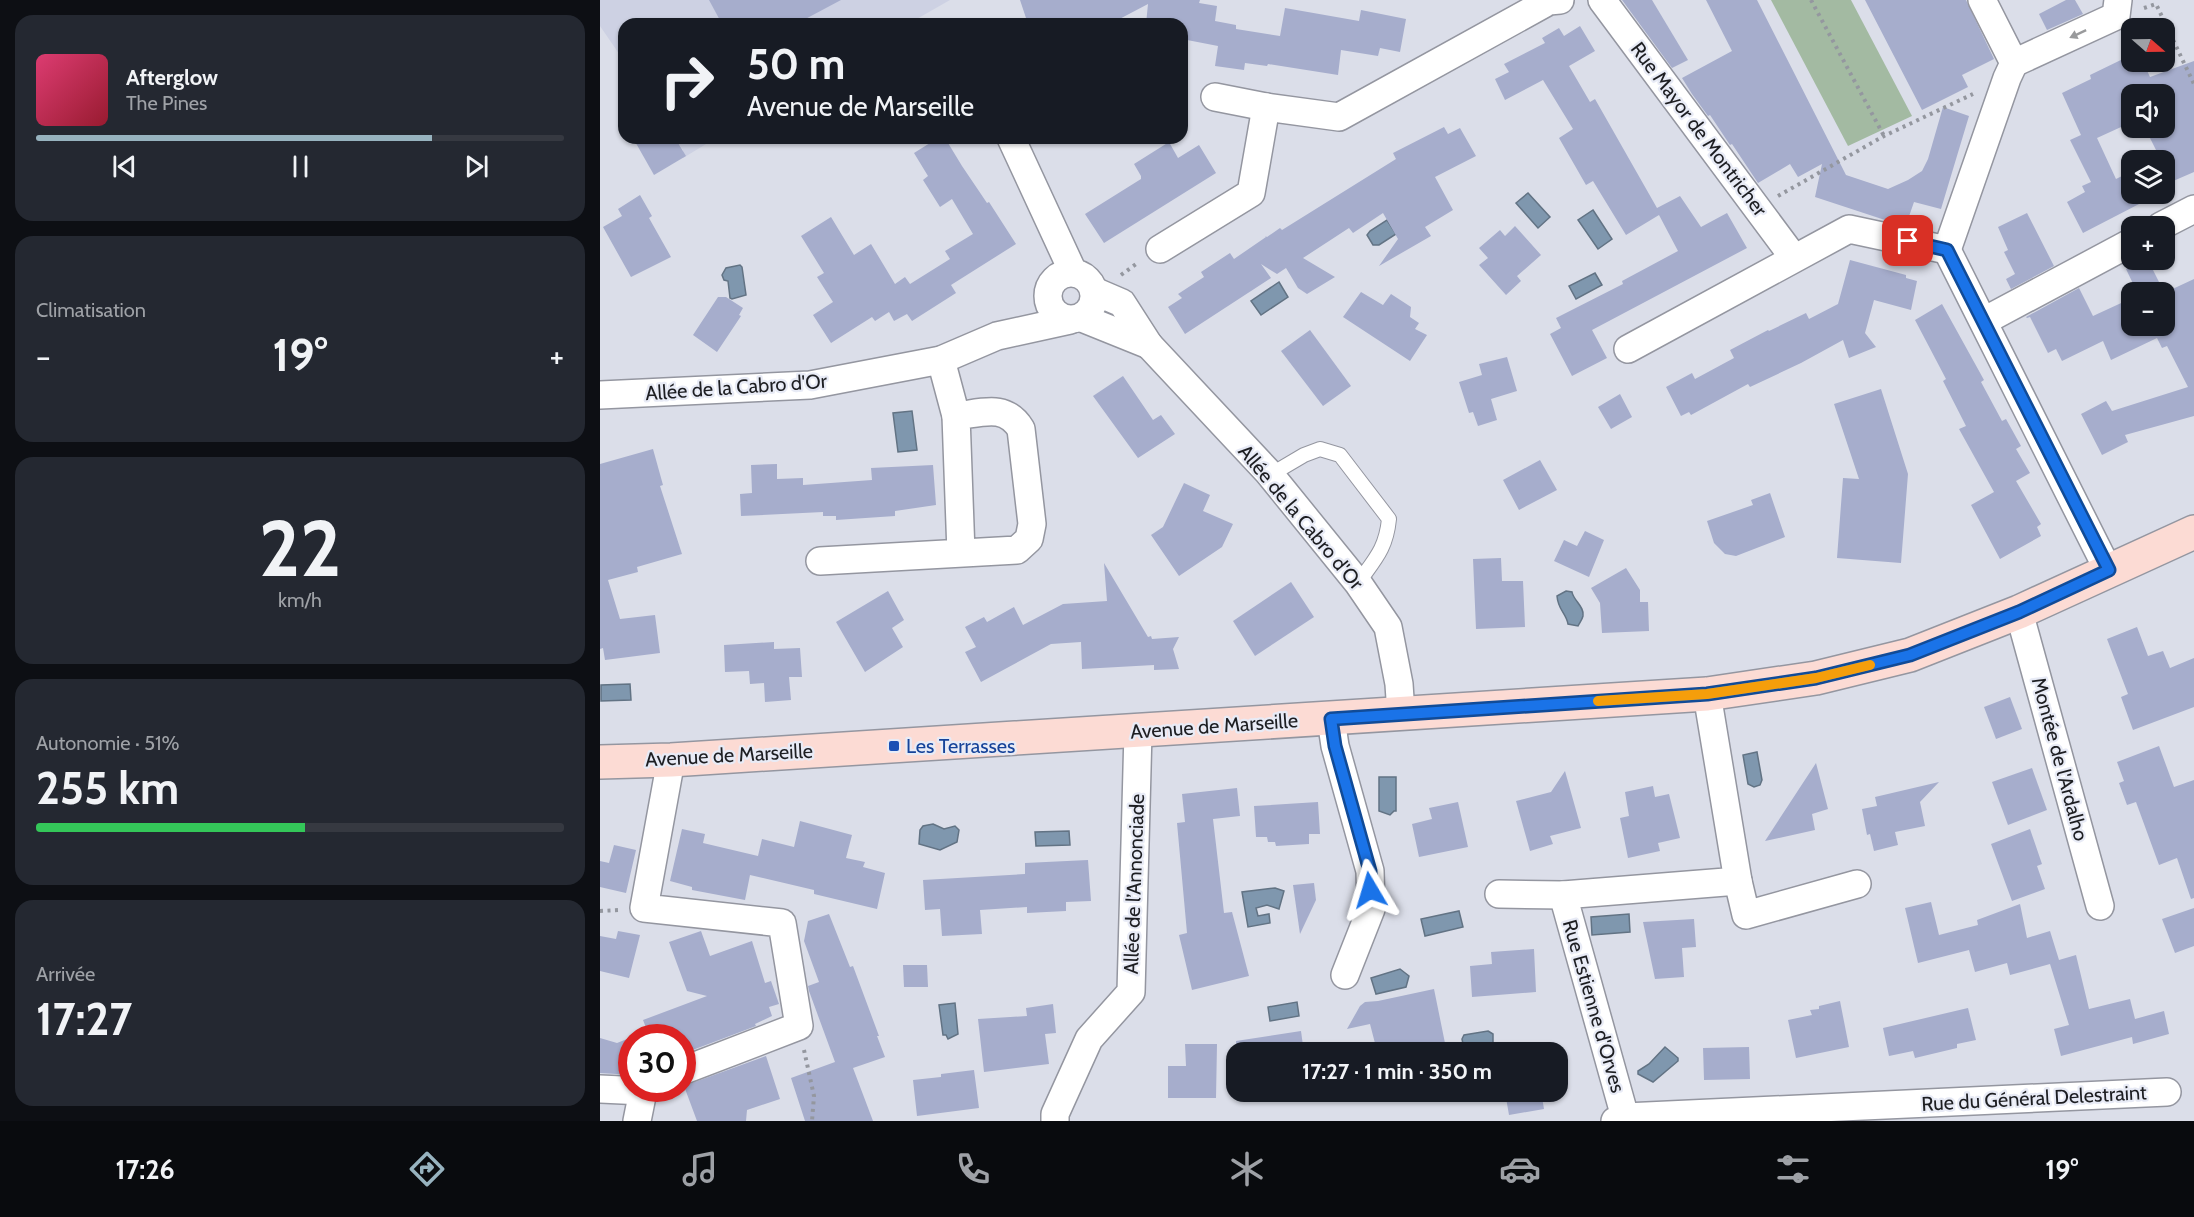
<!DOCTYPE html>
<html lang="fr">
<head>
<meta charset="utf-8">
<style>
	body { margin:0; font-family:Cabin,sans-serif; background:#242831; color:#f1f3f6; height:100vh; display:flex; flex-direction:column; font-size:22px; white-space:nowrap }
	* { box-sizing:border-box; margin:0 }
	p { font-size:20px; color:#9ea1a6 }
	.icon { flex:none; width:33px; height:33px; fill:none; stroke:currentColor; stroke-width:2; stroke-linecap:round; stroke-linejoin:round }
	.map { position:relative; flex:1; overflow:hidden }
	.sheet { display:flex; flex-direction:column; gap:15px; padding:15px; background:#0d0f14; width:600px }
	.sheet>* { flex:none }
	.guide { position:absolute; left:18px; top:18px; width:570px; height:126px; border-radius:18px; box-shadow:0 2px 4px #0004; background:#171b24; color:#f1f3f6; overflow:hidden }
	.needle { width:39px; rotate:110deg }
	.controls { position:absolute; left:1521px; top:18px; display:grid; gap:12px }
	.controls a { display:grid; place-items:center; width:54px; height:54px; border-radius:12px; background:#171b24; box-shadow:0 2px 4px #0004; font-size:30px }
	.speed { position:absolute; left:18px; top:1024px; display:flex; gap:12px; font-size:30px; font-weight:700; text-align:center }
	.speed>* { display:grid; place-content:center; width:78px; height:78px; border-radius:50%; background:#171b24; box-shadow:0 2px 4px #0004; line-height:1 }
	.speed .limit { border:9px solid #d22; background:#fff; color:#111 }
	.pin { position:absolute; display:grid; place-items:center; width:51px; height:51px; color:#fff; margin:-26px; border-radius:12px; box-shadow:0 3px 9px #0006 }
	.me { position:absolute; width:66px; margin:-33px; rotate:353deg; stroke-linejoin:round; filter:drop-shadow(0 0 4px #0008) }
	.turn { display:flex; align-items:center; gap:21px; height:126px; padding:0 30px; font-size:27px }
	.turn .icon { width:78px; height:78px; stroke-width:2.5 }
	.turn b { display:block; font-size:42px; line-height:51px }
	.big { font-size:45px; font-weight:700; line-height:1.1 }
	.sheet .widget { flex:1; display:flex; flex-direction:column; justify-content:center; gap:9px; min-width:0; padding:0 21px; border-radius:18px; background:#242831 }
	.sheet .dial { align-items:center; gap:0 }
	.dial b { font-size:78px; line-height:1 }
	.song { display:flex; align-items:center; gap:18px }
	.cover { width:72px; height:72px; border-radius:9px; background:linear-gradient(135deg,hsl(340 70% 55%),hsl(350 70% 35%)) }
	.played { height:6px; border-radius:3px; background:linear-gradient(90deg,#97b3bf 75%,#363941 75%) }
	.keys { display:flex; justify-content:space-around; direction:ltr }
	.heat { display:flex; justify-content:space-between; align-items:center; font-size:33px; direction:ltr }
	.charge { height:9px; border-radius:4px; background:linear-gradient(90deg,#34c759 51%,#363941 0) }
	.trip { position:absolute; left:626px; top:1042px; width:342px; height:60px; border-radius:18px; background:#171b24; box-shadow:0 2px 4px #0004; font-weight:700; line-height:60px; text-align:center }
	.tab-bar { display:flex; height:96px; justify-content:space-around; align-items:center; background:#090b0e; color:#9ea1a6 }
	.tab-bar .icon { width:42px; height:42px }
	.tab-bar .on { color:#97b3bf }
	.tab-bar b { font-size:27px; color:#f1f3f6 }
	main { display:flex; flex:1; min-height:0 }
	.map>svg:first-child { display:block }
</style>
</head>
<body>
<main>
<section class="sheet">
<div class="widget">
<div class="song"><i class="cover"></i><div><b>Afterglow</b><p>The Pines</p></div></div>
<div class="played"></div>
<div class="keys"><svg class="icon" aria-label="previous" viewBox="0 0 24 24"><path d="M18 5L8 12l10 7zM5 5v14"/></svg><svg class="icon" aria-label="pause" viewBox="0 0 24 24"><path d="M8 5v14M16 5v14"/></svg><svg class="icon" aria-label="next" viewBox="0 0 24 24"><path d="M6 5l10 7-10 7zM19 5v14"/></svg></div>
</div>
<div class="widget"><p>Climatisation</p>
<div class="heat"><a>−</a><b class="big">19°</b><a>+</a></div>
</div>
<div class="widget dial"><b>22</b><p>km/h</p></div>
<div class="widget"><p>Autonomie · 51%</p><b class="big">255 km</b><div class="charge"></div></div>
<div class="widget"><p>Arrivée</p><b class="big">17:27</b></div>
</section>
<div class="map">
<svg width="1594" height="1121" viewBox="0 0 1594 1121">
	<rect width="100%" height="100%" fill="#dbdee9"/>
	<g fill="#cdd1e3">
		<polygon points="0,0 350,0 308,24 24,24 24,61 0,26"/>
		<polygon points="75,138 116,138 83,158 83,150"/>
	</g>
	<polygon fill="#a3baa2" points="1171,0 1251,0 1312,116 1248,146"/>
	<g fill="#7f97ae" stroke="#627384" stroke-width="1.5">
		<polygon points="928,193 950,217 938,228 916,203"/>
		<polygon points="993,210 1012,239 998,249 978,220"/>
		<polygon points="787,220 796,234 779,245 773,245 767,235 770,231"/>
		<polygon points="140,265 142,267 146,295 132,299 130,298 128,281 124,280 122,275 126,268"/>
		<polygon points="995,273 1002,285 976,299 969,286"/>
		<polygon points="679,282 688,297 661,315 651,301"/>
		<polygon points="312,411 317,450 298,452 293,413"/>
		<path d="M966,591L972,592C973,600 985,607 983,616C982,620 980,622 978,626L968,624C966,613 958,610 957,596Z"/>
		<polygon points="30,684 31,700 1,701 1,685"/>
		<polygon points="1157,752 1162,780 1160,785 1154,787 1148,784 1143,755"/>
		<polygon points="779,777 796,777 796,811 794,811 790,815 779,811"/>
		<polygon points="333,824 344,829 355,826 359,830 357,842 340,850 319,844 320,830 323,826"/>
		<polygon points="469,831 470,845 436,846 435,832"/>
		<polygon points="675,888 684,891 679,909 667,905 656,908 658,916 669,914 670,923 648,927 642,892"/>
		<polygon points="859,911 863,927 825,936 821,919"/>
		<polygon points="1029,914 1030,932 992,935 991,917"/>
		<polygon points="800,969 809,976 806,987 776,994 771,978"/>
		<polygon points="697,1002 699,1016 670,1021 668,1007"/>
		<polygon points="355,1003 358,1034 348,1039 346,1035 343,1035 339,1005"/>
		<polygon points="888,1031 893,1034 893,1045 866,1050 864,1049 862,1039 864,1035"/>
		<polygon points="1065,1047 1078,1058 1078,1061 1053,1082 1038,1074 1038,1071 1049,1064"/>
	</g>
	<g fill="#a6adcc">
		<polygon points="109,0 241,0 196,24 122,24"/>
		<polygon points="420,0 600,0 599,3 617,6 615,21 636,25 636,29 680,36 685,8 759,21 761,10 806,19 800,52 780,48 778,56 741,50 738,75 668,64 667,66 645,63 644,70 615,66 618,46 582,39 582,24 546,24 548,4 510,24 428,24"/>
		<polygon points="1022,0 1052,0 1088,60 1072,68"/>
		<polygon points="1106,0 1157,0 1246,175 1288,189 1308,180 1322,171 1328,159 1343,107 1369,116 1341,209 1314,202 1306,225 1288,221 1215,197 1222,164 1198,177 1190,164 1158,183 1132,144 1130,145 1110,115 1108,116 1092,94 1082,78 1132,51"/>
		<polygon points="1265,0 1366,0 1394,59 1362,75 1368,87 1322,110"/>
		<polygon points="1466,0 1475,0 1483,14 1447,30 1439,14"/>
		<polygon points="980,26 995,51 969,66 990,102 995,99 1057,208 1080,196 1101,227 1127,213 1147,248 992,330 1007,358 972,376 950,334 961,328 956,318 1023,284 1022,281 1078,251 1059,215 1026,235 993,181 986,185 959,138 973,129 943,80 905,100 895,79 909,72 904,64 945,43 942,38 959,28 964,36"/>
		<polygon points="1525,58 1526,62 1543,62 1550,77 1594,61 1594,172 1564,185 1564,160 1555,160 1560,158 1545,128 1564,128 1564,94 1532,94 1532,122 1497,138 1516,179 1532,171 1532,194 1547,194 1538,198 1541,203 1483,233 1467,202 1485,192 1482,186 1491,182 1470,140 1481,135 1462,93 1491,79 1490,75"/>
		<polygon points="844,127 848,134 860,128 876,156 835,177 853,210 825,227 831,236 779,266 798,239 783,213 753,233 749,228 703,258 735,277 707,294 698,288 686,268 677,274 661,264 671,278 585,334 568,307 582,298 578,294 604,277 601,272 630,253 634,259 666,237 665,236 667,237 680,228 682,230 796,159 793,153"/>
		<polygon points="33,138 75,138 86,156 54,175"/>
		<polygon points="338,138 345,138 362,166 387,203 389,202 416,244 351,285 356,293 312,321 307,314 294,321 289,312 275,321 272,317 231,343 213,315 233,302 217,277 224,273 201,236 231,217 254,255 271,244 295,284 305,277 310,284 350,259 345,251 373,234 352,199 340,207 323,180 328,176 314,153"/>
		<polygon points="569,142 578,158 599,145 616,173 504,243 485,214 541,179 541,176 534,164"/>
		<polygon points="40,195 52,216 49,218 71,257 31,277 3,227 22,216 18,209"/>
		<polygon points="1427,213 1454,266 1411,289 1406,279 1415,274 1404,252 1408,250 1398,227"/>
		<polygon points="915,226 941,255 917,276 921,281 906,295 879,265 888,258 879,248 900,230 905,236"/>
		<polygon points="1250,260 1306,275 1306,278 1317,281 1311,310 1274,300 1265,333 1276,347 1249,358 1243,340 1201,363 1150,387 1148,384 1091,415 1089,412 1081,416 1066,387 1092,373 1095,379 1134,358 1130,350 1168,330 1169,331 1206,313 1209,319 1238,304"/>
		<polygon points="1544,260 1548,260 1564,292 1537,292 1526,269"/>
		<polygon points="1594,279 1594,416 1525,435 1528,442 1502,455 1481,414 1506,401 1512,411 1588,387 1567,346 1562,348 1557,338 1511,360 1503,341 1462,361 1456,349 1448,353 1430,317 1427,318 1426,317 1479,288 1493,316 1532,298 1532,326 1564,326 1564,293"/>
		<polygon points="761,292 783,305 791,294 811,307 810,317 819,323 815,329 827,335 810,361 743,317"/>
		<polygon points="118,297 126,297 143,308 139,315 141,316 117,352 93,335"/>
		<polygon points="1342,304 1384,380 1381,382 1402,421 1406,419 1421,446 1416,449 1430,473 1416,481 1441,524 1437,527 1441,536 1400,559 1371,505 1394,492 1359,429 1366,426 1343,381 1346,379 1315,320"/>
		<polygon points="710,330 751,386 723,406 681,351"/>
		<polygon points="907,357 917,391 891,399 897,420 878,426 873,412 869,413 859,382 882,375 879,364"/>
		<polygon points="523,376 553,420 561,415 575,434 538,458 493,396"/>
		<polygon points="1281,389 1308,474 1301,563 1237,558 1243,478 1259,479 1234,404"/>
		<polygon points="1020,394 1032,417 1011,429 998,407"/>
		<polygon points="53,449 63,485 60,486 82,554 37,567 38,572 8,580 20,619 55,615 60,653 5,660 3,648 0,649 0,464"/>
		<polygon points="940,460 957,490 919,510 903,480"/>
		<polygon points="177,464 177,479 203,478 203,485 272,480 271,468 333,465 336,505 295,511 295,516 236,520 236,516 223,516 223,512 141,516 140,494 152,493 151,465"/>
		<polygon points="584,483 610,495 603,511 633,524 622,547 579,576 551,535 563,527"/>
		<polygon points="1170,493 1185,537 1136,556 1125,554 1114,543 1107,521 1153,505 1151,500"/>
		<polygon points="985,531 1004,540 989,577 954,561 964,540 977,546"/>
		<polygon points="901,558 902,581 923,581 925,627 876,629 873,559"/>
		<polygon points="504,563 548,637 551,636 552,639 579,637 573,649 579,669 554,670 554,665 482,669 481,642 451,644 381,682 365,652 376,647 365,627 384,617 387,622 414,607 423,625 463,604 507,601"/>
		<polygon points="1026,568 1040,590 1040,602 1048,602 1049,631 1002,633 1000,603 991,588"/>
		<polygon points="691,582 714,617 655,656 633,621"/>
		<polygon points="288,591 304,620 292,628 303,647 265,672 236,622"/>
		<polygon points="1537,627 1548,656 1563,651 1570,668 1594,658 1594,707 1533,730 1521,697 1528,694 1507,639"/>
		<polygon points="174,642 174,649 200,648 202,677 189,677 191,700 165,702 164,683 150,684 149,671 125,672 124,645"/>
		<polygon points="1410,697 1422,729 1396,739 1384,707"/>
		<polygon points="1559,746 1574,787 1594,780 1594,898 1591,899 1577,858 1559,865 1536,802 1527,805 1519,783 1524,781 1517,762"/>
		<polygon points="1216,763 1228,809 1212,814 1215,830 1165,841"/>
		<polygon points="1432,768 1447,810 1408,825 1392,782"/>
		<polygon points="965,771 981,828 950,836 953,844 930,851 916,801 951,792"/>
		<polygon points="1339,782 1320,802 1325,826 1295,832 1298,845 1274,851 1270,834 1267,835 1262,809 1277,806 1275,797"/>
		<polygon points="1053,786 1055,797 1069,794 1080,838 1058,843 1060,851 1028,858 1020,818 1029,816 1025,792"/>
		<polygon points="637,788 640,816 613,819 624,913 632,912 649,976 592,990 579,935 587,933 577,823 585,822 582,794"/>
		<polygon points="718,802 720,834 709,834 709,844 676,846 675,842 668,842 667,837 656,837 654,806"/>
		<polygon points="858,802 868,847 819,857 812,824 832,819 829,808"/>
		<polygon points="200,821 252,835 246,858 265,862 263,867 285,873 277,909 214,894 214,890 150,875 145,900 92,890 92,887 70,881 82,829 105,834 103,843 158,856 162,839 194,847"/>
		<polygon points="1430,829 1442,864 1437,866 1445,889 1412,901 1391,844"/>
		<polygon points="14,845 36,850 26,893 0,887 0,861 9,863"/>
		<polygon points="488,860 491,901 466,902 466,911 427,913 427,907 380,910 382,934 342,936 340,909 325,910 323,880 425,874 425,863"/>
		<polygon points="714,883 716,900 700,934 693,885"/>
		<polygon points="1331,902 1339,935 1378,925 1377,920 1420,904 1427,938 1450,931 1459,960 1476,955 1489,1009 1530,999 1535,1019 1564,1011 1569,1034 1533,1044 1532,1037 1461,1056 1454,1029 1469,1025 1450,964 1410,975 1407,963 1375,972 1369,950 1318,963 1305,908"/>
		<polygon points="1594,908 1594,946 1575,953 1562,919"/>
		<polygon points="229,914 250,967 253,966 279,1036 277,1036 285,1057 253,1068 273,1121 205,1121 191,1078 235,1062 209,991 208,986 219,982 204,941 208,921"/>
		<polygon points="1094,919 1096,947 1082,948 1084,977 1055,979 1043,922"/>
		<polygon points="18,931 40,935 29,978 0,971 0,936 16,939"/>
		<polygon points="101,931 110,956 152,941 165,983 171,981 179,1004 169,1007 172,1016 155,1024 156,1026 82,1054 82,1038 50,1038 43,1020 107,996 87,991 69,942"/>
		<polygon points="934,949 936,992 872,997 870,966 892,964 891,952"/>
		<polygon points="303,965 327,965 328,987 304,987"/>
		<polygon points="834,989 847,1053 813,1053 810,1042 777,1051 770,1024 747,1029 760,1006 765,1002 778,1001"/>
		<polygon points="1240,1001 1249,1047 1196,1058 1188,1020 1212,1015 1210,1010 1219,1009 1219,1006"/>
		<polygon points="453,1004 456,1033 445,1034 449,1064 384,1072 378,1019 427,1016 426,1008"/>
		<polygon points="1368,1008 1376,1040 1357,1044 1357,1048 1315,1058 1313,1051 1289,1056 1283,1028"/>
		<polygon points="701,1031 704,1053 637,1053 636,1041"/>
		<polygon points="32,1037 32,1075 0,1073 0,1038 17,1043"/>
		<polygon points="585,1044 617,1044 616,1098 568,1098 568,1066 586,1066"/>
		<polygon points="1149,1047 1150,1079 1104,1080 1103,1048"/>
		<polygon points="166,1056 180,1099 147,1110 146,1121 97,1121 84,1086"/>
		<polygon points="374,1070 379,1108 317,1116 313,1080 341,1077 341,1074"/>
		<polygon points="957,1077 960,1095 942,1097 944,1109 909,1115 905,1092 957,1092"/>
	</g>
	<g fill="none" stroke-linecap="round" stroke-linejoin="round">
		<defs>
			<path id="lane" d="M670,475L704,455L720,449L740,455L789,519C786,549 775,559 758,583"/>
			<g id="street">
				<polyline points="1002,0 1194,258"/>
				<polyline points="1414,63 1516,16 1518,0"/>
				<polyline points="615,97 666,107"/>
				<polyline points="411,138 473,272"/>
				<polyline points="1561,226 1594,209"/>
				<polyline points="560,249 651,193 666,107 739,117 949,1 960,0"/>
				<polyline points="1347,250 1508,570"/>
				<circle cx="471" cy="296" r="23"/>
				<polyline points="494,291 522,303 549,345 668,472 758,583 788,627 799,684 801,714"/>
				<polyline points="482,318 549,345"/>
				<polyline points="1384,321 1532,242"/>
				<polyline points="1028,349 1249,229 1347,250 1407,78 1414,63 1382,0"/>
				<polyline points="341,360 356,416"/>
				<polyline points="0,395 210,385 341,360 397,336 470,320"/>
				<path d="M220,561L417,550L429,539L432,524L421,429C405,403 382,413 356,416L361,553"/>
				<polyline points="1419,612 1500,906"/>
				<polyline points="731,719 735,746 770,871 771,909 745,975"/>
				<polyline points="71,760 44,908 182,923 199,1026 82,1071"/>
				<polyline points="1138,881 1146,915 1257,884"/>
				<polyline points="899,894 963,895"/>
				<polyline points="0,1089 43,1091"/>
				<polyline points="1025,1117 963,895 1138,881 1107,694"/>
				<polyline points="37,1121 43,1091 45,1089"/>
				<polyline points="455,1121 455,1114 489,1039 531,992 538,732"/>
				<polyline points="1015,1121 1025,1117 1567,1092"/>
			</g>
			<polyline id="secondary" points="0,762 71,760 1107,694 1216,678 1310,655 1419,612 1594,532"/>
		</defs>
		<use href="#lane" stroke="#9496a0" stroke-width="16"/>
		<use href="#street" stroke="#9496a0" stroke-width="30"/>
		<use href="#secondary" stroke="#9496a0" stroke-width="36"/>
		<g stroke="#94979f" stroke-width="4" stroke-dasharray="3 4.5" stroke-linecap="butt">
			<polyline points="1211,0 1284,136"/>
			<polyline points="1544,8 1556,4 1594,84"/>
			<polyline points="1178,196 1284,136 1373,94"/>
			<polyline points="521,275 539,262"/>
			<polyline points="0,911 20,910"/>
			<polyline points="204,1050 214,1096 212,1121"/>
		</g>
		<use href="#lane" stroke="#fff" stroke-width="14"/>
		<use href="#street" stroke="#fff" stroke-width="27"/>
		<use href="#secondary" stroke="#fcdbd4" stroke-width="33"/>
	</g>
	<defs><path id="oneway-solid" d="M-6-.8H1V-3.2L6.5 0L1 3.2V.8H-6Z" transform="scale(1.5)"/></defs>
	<use fill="#999a9c" href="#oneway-solid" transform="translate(1478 34) rotate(155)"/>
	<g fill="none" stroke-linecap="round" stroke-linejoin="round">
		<defs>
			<polyline id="route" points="770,890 770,871 735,746 731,719 1107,694 1216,678 1310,655 1419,612 1509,570 1347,250 1308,241"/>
		</defs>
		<use href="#route" stroke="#114b97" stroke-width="15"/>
		<use href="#route" stroke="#1a73e8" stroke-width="10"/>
		<polyline stroke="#f59e0b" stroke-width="10" points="998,701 1107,694 1216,678 1270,665"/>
	</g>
	<rect fill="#1a4fb4" stroke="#e8ebf6" stroke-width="2" x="288" y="740" width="12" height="12" rx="3"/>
	<g text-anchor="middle" stroke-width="4.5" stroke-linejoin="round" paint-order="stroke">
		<g font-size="20" fill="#1d1e22" stroke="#e8ebf6">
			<text transform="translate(1099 129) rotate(53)" y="7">Rue Mayor de Montricher</text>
			<text transform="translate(136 387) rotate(-4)" y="7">Allée de la Cabro d'Or</text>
			<text transform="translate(701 517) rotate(50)" y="7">Allée de la Cabro d'Or</text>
			<text transform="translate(614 726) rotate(-4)" y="7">Avenue de Marseille</text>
			<text transform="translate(129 755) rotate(-3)" y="7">Avenue de Marseille</text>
			<text transform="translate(1460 759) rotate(75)" y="7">Montée de l'Ardalho</text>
			<text transform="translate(534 884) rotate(-88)" y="7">Allée de l’Annonciade</text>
			<text transform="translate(994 1006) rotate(74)" y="7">Rue Estienne d'Orves</text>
			<text transform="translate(1434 1098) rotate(-3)" y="7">Rue du Général Delestraint</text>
		</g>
		<g font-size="20" fill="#164399" stroke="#e8ebf6" text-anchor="start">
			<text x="306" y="753">Les Terrasses</text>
		</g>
	</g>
</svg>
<div class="controls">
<a><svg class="needle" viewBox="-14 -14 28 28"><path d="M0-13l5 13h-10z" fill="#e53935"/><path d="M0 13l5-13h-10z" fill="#9ea1a6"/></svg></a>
<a><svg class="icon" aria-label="sound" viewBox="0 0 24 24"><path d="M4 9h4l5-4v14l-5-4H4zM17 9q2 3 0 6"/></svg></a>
<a><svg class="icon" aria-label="layers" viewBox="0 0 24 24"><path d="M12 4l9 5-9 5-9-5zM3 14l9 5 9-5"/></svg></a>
<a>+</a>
<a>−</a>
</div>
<div class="speed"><div class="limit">30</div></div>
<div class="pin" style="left:1308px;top:241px;background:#d93025"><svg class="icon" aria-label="arrive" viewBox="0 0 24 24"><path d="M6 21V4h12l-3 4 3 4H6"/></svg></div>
<svg class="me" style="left:770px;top:890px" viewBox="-20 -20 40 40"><path d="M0-17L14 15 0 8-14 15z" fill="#1a73e8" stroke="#fff" stroke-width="4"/></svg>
<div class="trip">17:27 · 1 min · 350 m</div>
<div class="guide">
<div class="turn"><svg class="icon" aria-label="right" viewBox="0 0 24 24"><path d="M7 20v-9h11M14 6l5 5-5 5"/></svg><div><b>50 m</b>Avenue de Marseille</div></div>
</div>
</div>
</main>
<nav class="tab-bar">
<b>17:26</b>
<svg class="icon on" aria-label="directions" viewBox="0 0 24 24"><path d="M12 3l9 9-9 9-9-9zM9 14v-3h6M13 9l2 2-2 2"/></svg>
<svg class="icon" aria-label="music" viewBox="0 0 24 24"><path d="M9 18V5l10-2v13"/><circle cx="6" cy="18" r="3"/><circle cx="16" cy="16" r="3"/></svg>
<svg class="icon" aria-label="phone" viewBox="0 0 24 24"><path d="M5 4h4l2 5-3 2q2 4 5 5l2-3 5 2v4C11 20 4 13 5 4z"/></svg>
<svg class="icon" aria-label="climate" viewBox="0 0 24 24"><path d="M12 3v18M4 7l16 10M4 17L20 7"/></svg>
<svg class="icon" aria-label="car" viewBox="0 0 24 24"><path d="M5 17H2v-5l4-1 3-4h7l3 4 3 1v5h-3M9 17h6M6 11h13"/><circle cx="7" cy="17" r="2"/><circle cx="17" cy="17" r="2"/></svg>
<svg class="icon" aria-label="filters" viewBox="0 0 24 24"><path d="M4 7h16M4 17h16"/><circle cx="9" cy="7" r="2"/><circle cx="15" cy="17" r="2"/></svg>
<b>19°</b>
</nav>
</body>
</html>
